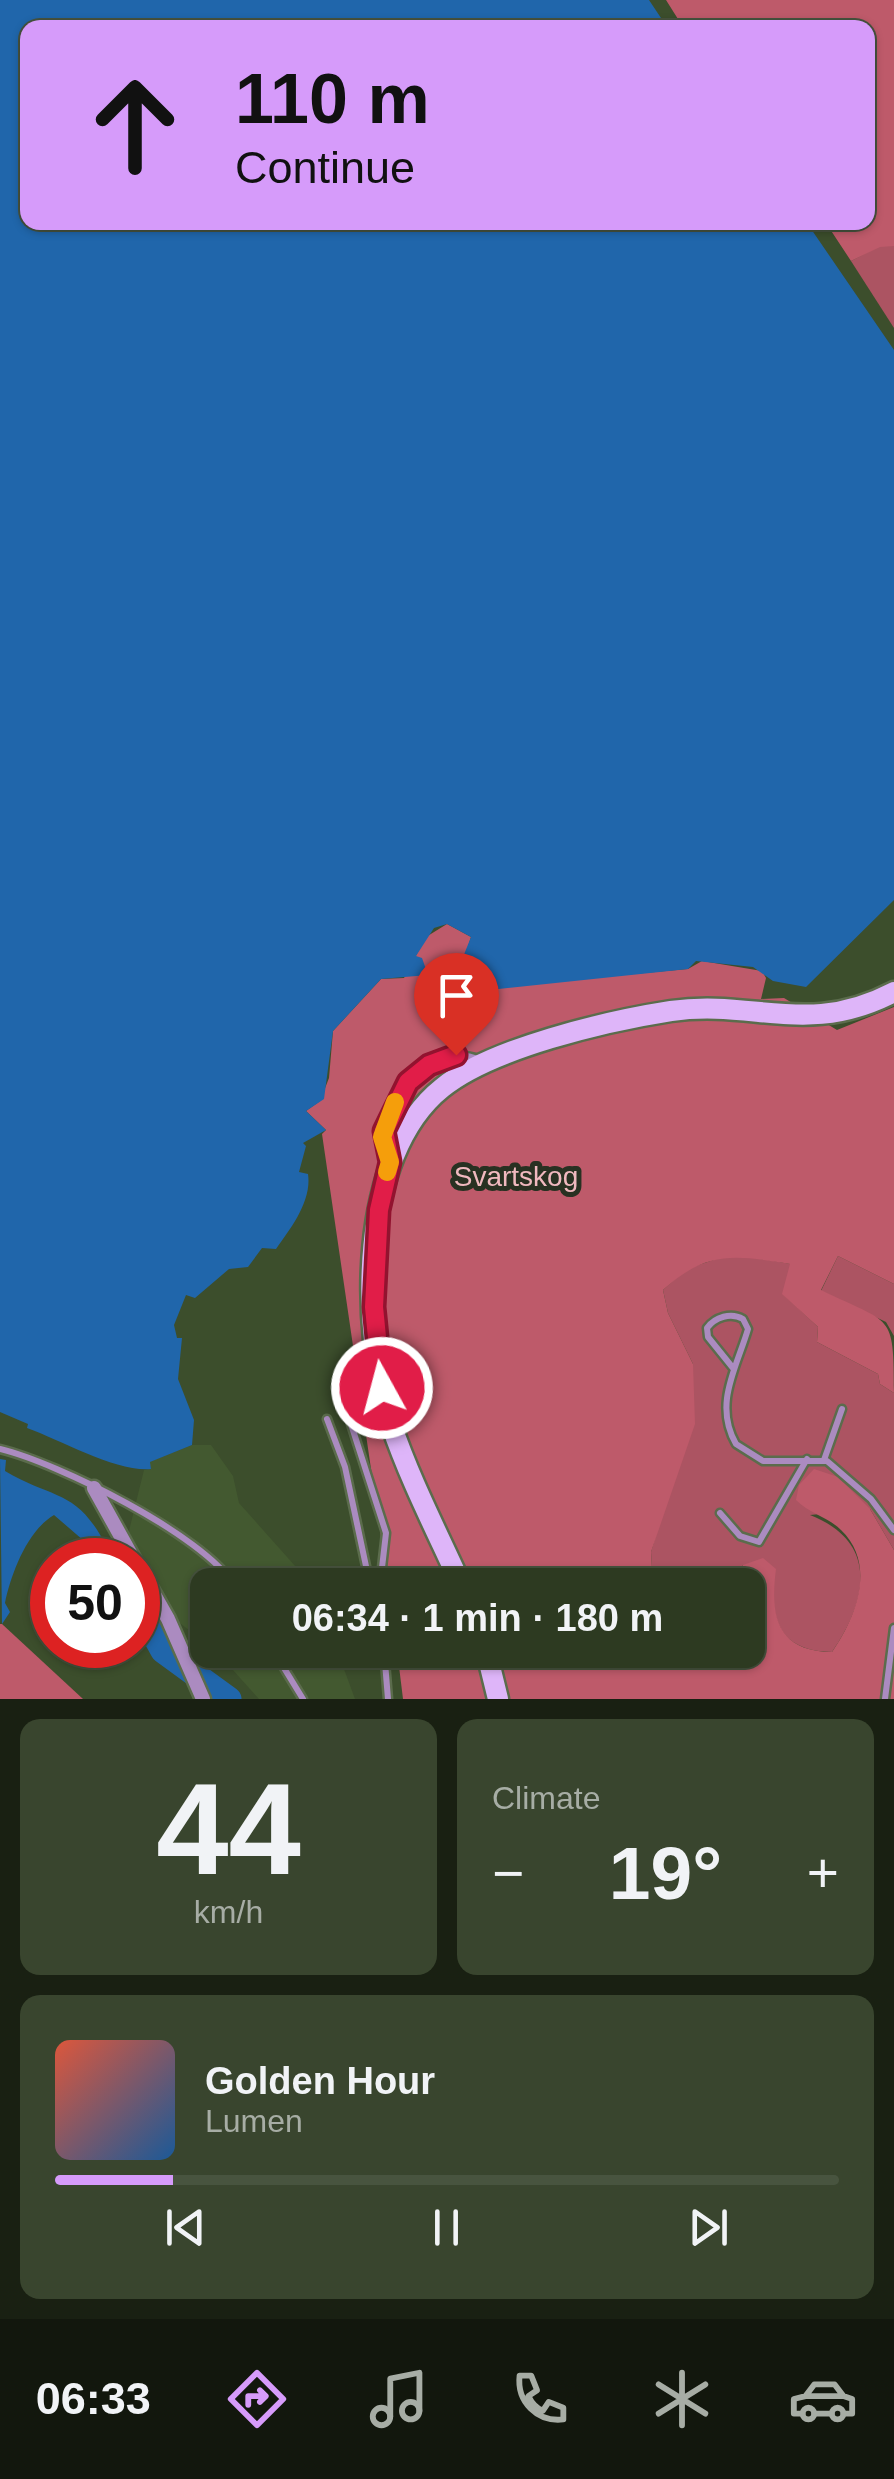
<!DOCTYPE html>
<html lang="en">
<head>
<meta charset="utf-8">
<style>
	body { margin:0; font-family:Arial,sans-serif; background:#39452e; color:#f1f3f6; height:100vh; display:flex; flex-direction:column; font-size:38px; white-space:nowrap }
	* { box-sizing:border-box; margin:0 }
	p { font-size:32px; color:#a7ada5 }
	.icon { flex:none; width:55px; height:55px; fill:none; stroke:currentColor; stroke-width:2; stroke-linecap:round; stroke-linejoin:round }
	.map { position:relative; height:1699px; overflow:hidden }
	.side { display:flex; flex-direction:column; gap:20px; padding:20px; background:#192012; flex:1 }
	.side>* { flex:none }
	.top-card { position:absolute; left:20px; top:20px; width:855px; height:210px; border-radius:20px; box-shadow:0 2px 8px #0004,0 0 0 2px #48543f; background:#d69bfa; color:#111; overflow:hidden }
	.speed { position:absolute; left:30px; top:1538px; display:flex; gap:20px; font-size:50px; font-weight:700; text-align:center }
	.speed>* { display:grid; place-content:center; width:130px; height:130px; border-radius:50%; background:#2d3a21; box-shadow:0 2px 8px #0004,0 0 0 2px #48543f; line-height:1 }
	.speed .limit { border:15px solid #d22; background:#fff; color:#111 }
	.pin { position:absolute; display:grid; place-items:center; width:85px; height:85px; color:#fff; margin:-102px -42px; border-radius:50% 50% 50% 0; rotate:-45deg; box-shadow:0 0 10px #0007 }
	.pin .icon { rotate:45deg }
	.me { position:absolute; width:110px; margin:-55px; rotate:353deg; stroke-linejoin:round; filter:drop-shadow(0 0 8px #0008) }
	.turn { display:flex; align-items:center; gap:35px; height:210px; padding:0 50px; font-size:45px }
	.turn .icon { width:130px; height:130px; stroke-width:2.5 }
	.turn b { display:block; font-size:70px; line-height:85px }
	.big { font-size:75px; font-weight:700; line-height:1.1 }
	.side .tile { flex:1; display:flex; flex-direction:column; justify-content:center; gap:15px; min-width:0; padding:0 35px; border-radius:20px; background:#39452e }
	.side .dial { align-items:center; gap:0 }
	.dial b { font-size:130px; line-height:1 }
	.song { display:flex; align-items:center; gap:30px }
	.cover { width:120px; height:120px; border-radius:15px; background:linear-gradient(135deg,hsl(10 70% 55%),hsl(210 70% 35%)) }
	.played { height:10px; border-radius:5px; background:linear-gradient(90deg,#d69bfa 15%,#48543f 15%) }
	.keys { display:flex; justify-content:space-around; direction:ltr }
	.heat { display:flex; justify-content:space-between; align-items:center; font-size:55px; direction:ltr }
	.side .tiles { flex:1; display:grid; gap:20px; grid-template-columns:1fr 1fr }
	.tile:last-child { grid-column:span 2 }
	.trip { position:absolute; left:190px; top:1568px; width:575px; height:100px; border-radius:20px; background:#2d3a21; box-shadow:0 2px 8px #0004,0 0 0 2px #48543f; font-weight:700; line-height:100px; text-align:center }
	.tabs { display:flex; height:160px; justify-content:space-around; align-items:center; background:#12170d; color:#a7ada5 }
	.tabs .icon { width:70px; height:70px }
	.tabs .active { color:#d69bfa }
	.tabs b { font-size:45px; color:#f1f3f6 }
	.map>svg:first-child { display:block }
</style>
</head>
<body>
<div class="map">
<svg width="894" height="1699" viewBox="0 0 894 1699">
	<rect width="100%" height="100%" fill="#3c4e2c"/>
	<g fill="#435930">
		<polygon points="192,1445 211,1445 233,1476 239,1503 312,1585 208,1585 207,1644 172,1617 126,1543 144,1470 151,1469 149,1462"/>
		<polygon points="215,1650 337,1650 355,1699 259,1699"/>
	</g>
	<g fill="#ac5462">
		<polygon points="880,246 894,246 894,328 851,261"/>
		<path d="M732,1254L791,1264L783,1294L818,1327L817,1342L878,1374L880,1384L894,1393V1550L870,1509L810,1515C879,1542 868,1600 832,1652C776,1651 769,1615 775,1569L743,1565L730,1585H653L651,1552L669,1492L693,1364L668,1313L663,1290L686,1269Z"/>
		<polygon points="838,1256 894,1284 894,1336 886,1322 821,1291"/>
	</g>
	<g fill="#be5a6a">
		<polygon points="666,0 894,0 894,246 880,247 851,261 826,223 868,222 868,28 683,27"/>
		<path d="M447,924L471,937L464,959L466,973L491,987L688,969L702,961L762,971L766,978L761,999L784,998L837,1030L894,1007V1284L838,1256L821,1290C892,1325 894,1311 894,1393L880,1384L878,1374L817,1342L818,1327L782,1294L790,1264C735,1255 707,1250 663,1290L668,1313L693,1364L695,1424L651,1552L653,1585H388L322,1134L326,1130L306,1111L320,1101L329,1078L333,1031L381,979L404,978L426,937Z"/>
		<path d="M814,1469L838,1477L870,1509L894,1550V1699H403L397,1650H748V1585H730L743,1565L763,1558L776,1569C770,1615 776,1651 832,1652C856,1618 877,1564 841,1530C828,1517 810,1514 796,1500L799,1485Z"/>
		<polygon points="0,1624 2,1624 83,1699 0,1699"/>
	</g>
	<g fill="#2066ab">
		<path d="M0,0H649L667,27L28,28V222L807,223L894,350V900L806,987L773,981L753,967L696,961L688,969L480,991L461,962L471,937L447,924L434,928L416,956L422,958L428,975L381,979L333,1031L324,1099L306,1111L326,1130L303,1143L306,1146L299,1172L308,1174C312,1201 291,1228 276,1249L262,1248L248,1267L229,1269L195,1298L186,1295L174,1325L177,1338H182L178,1379L194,1420L192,1445L150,1462L151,1469C116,1472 63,1441 27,1428L28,1424L0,1412Z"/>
		<path d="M0,1459L6,1460L5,1471C56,1501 77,1488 108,1549L98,1553L54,1515C27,1531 11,1574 5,1603L10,1612L2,1624Z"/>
	</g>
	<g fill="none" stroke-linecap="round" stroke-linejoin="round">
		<g stroke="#2066ab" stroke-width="25">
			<polyline points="106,1551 111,1560"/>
			<polyline points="138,1606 163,1651 229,1699"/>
		</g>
		<defs>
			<g id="service">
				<path d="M388,1158C366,1111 428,1040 478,1059"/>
				<polyline points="374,1368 353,1374 342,1396 386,1533 380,1585"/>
				<path d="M733,1368L708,1337L707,1328C715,1317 731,1312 743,1319L748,1329C737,1367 713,1404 736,1444L763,1461H827L871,1499L894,1530"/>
				<polyline points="327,1419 345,1467 370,1585"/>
				<path d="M0,1449C58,1463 203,1535 234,1585"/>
				<polyline points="824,1460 842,1409"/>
				<polyline points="720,1513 740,1536 759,1542 807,1459"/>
				<polyline points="273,1650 303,1699"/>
				<polyline points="384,1650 388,1699"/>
				<polyline points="885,1699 894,1628"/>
			</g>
			<g id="minor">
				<polyline points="94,1488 134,1560"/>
				<polyline points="138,1566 168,1619 203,1699"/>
			</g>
			<g id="secondary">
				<path d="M461,1585C437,1532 410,1480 391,1424C360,1330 358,1155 442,1088C491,1048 607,1021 671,1011C755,999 808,1037 894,992"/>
				<polyline points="486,1650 498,1699"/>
			</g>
		</defs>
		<use href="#service" stroke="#5b6c4c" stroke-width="11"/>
		<use href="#minor" stroke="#5b6c4c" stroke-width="19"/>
		<use href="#secondary" stroke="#5b6c4c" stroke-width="25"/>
		<use href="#service" stroke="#ab8bc0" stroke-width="6"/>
		<use href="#minor" stroke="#ab8bc0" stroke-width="14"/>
		<use href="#secondary" stroke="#deb5f9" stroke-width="20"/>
	</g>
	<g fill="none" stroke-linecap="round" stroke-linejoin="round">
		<defs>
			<polyline id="route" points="382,1388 374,1307 379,1210 390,1162 384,1131 408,1082 429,1065 456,1055"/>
		</defs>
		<use href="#route" stroke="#92132f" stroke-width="25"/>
		<use href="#route" stroke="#e11d48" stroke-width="18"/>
		<polyline stroke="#f59e0b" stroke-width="18" points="387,1172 390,1162 382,1137 395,1102"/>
	</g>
	<g text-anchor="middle" stroke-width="10" stroke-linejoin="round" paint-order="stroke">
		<g font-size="28" fill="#f0b9bf" stroke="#283122">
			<text x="516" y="1186">Svartskog</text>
		</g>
	</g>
</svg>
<div class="speed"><div class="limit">50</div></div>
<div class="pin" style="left:456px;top:1055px;background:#d93025"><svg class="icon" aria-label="arrive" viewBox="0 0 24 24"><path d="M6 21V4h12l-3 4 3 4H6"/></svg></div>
<svg class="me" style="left:382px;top:1388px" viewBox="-20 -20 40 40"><circle r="17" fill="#e11d48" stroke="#fff" stroke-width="3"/><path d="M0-11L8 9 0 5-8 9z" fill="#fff"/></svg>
<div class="trip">06:34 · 1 min · 180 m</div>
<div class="top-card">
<div class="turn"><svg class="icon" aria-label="ahead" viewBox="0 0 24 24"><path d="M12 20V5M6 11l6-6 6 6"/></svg><div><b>110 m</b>Continue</div></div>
</div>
</div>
<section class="side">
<div class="tiles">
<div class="tile dial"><b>44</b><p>km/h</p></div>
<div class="tile"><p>Climate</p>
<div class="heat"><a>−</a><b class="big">19°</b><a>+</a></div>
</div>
<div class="tile">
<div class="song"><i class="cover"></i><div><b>Golden Hour</b><p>Lumen</p></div></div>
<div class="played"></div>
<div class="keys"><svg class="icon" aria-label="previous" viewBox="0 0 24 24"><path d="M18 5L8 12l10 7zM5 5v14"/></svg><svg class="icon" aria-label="pause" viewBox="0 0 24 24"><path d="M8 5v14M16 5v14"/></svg><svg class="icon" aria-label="next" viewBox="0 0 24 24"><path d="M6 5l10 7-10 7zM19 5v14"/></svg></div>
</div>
</div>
</section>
<nav class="tabs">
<b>06:33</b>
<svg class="icon active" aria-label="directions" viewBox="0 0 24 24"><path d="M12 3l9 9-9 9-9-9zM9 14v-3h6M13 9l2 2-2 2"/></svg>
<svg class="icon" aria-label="music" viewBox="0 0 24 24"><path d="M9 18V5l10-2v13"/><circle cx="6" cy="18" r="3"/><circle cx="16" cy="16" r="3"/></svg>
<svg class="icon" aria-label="phone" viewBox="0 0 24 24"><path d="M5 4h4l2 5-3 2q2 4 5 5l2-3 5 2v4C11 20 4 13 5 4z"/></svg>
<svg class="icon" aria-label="climate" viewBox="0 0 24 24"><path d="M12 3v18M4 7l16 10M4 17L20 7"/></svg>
<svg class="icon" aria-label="car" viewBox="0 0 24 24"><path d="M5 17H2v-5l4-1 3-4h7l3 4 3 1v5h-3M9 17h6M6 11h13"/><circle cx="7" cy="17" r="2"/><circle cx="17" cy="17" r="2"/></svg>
</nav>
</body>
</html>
